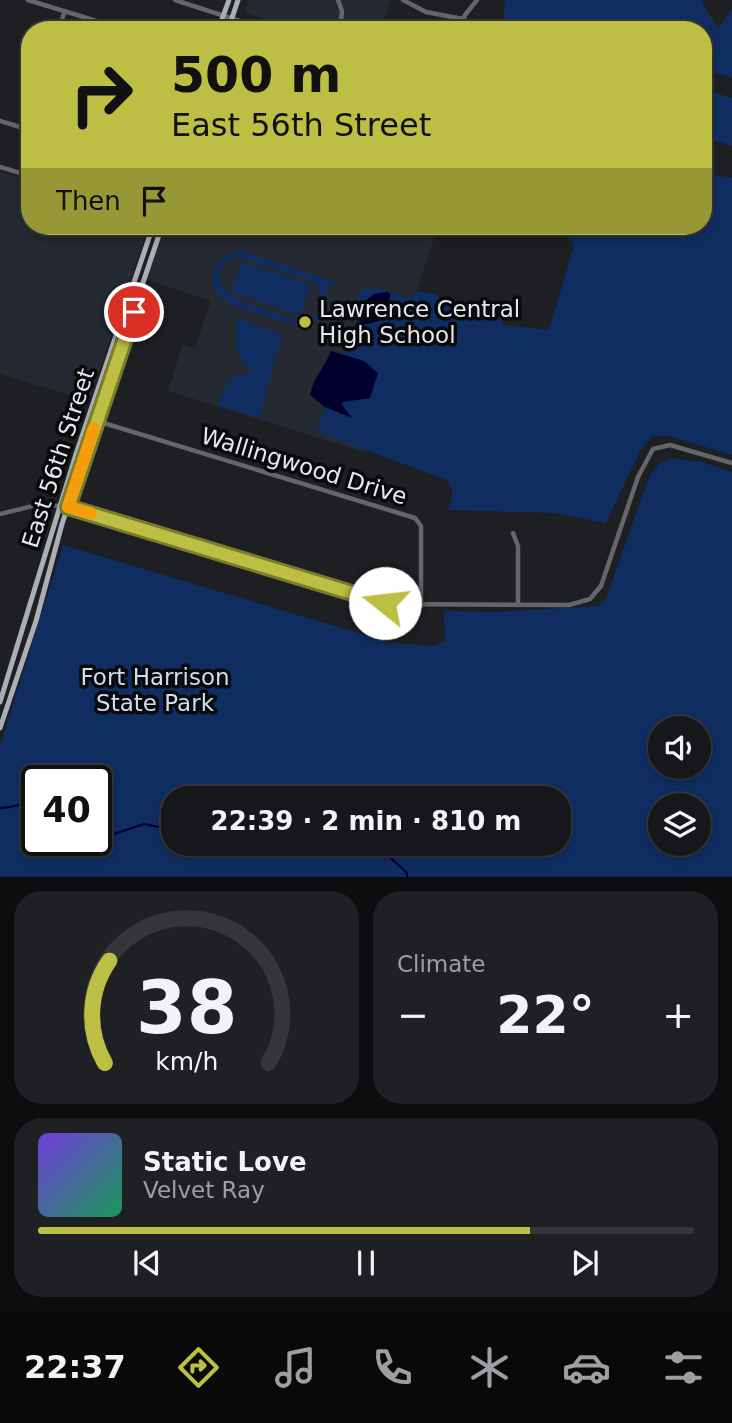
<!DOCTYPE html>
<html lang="en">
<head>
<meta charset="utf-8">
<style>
	body { margin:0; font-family:"DejaVu Sans",sans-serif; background:#1f2023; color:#f1f3f6; height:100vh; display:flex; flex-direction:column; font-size:26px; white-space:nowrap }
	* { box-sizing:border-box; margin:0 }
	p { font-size:23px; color:#9e9fa2 }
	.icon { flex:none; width:38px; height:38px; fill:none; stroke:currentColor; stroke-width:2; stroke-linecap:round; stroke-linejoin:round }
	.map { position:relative; height:877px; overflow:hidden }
	.sheet { display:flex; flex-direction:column; gap:14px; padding:14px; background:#0c0d0e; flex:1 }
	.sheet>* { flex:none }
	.top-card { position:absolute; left:21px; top:21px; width:691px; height:214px; border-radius:28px; box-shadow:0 4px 10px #0003,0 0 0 2px #353639; background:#bcbf43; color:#111; overflow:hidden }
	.fabs { position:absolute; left:648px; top:716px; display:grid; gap:14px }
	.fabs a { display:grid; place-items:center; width:63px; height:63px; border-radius:50%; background:#16171a; box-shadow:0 4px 10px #0003,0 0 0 2px #353639; font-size:35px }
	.speed { position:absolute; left:21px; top:765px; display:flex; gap:14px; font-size:35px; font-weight:700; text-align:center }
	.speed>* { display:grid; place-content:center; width:91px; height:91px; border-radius:50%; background:#16171a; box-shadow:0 4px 10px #0003,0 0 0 2px #353639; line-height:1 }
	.speed .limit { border:4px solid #111; border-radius:10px; background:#fff; color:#111 }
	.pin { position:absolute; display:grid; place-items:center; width:60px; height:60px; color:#fff; margin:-30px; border:4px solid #fff; border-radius:50%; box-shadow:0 2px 7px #0007 }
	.me { position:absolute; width:77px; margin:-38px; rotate:286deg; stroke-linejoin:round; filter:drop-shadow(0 0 5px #0008) }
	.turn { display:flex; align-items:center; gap:24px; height:147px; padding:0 35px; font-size:32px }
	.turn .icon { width:91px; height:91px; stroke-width:2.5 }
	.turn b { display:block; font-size:49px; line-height:60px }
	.then { display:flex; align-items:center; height:66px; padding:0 35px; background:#0003; gap:14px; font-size:26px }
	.big { font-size:52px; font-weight:700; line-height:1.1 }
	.sheet .tile { flex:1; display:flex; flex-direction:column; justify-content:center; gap:10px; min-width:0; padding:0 24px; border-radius:28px; background:#1f2023 }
	.sheet .dial { align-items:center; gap:0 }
	.dial svg { height:182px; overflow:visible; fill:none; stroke:#353639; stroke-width:7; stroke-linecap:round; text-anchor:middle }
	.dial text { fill:#f1f3f6; stroke:none }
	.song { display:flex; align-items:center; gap:21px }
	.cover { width:84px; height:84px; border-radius:10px; background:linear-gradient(135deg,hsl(260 70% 55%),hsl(150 70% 35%)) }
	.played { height:7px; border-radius:4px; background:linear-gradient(90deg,#bcbf43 75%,#353639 75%) }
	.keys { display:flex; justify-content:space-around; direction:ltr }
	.heat { display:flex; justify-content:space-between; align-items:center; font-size:38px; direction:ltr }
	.sheet .tiles { flex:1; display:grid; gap:14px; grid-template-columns:1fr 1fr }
	.tile:last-child { grid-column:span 2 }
	.trip { position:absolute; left:161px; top:786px; width:410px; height:70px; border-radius:28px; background:#16171a; box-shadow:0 4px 10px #0003,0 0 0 2px #353639; font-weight:700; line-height:70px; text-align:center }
	.menu { display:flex; height:112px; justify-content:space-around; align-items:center; background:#09090a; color:#9e9fa2 }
	.menu .icon { width:49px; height:49px }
	.menu .active { color:#bcbf43 }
	.menu b { font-size:32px; color:#f1f3f6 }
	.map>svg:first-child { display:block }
</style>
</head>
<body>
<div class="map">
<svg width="732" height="877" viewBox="0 0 732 877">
	<rect width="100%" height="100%" fill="#1d1f23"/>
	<g fill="#242932">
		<polygon points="249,0 391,0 381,30 293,30 245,12"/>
		<polygon points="0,172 30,181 30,226 149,226 89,401 0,374"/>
		<polygon points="162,226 438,226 364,452 168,391 183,344 195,348 211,301 145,279"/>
	</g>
	<g fill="#0f2d61" fill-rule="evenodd">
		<polygon points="505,0 701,0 718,29 732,9 732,77 704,71 704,30 502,30"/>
		<polygon points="704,89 732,98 732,146 704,137"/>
		<polygon points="704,173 732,178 732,455 669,436 652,436 640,451 606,523 555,513 448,510 453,491 447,480 317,432 344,347 357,322 351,305 363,289 380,289 409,298 417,291 435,294 454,311 472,306 473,313 499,316 503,325 549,330 574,246 573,242 554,226 704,226"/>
		<path d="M240,251L335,282L333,287L325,285C333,303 325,324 304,325C291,326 232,307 222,298C214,291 211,279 215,268C219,257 229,252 240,251ZM239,257L315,282L324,298C322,312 314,320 300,320C279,314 213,300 219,273C221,263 230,258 239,257Z"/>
		<polygon points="242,262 311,285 300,315 231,292"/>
		<path d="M238,319L279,333L281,338L260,416L256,417L218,405C223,387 234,370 254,373C236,360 232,340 238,319Z"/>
		<path d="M670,458L702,462L732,472V877H0V746L63,545L392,643L433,646L445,641L444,611L495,612L599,606L606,599L649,477L659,464ZM660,728H698V766H660ZM37,780H96V840H37ZM173,798H558V844H173ZM660,805H698V844H660Z"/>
	</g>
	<g fill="#00002d">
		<polygon points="388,292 391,295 379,321 367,324 360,322 360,313 353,304 361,304 374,294"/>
		<path d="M331,351L364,361L378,373L370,398L343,402L342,405L352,418L325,407L310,395C314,376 325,367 331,351Z"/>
	</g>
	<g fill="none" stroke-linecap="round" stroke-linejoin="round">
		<g stroke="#00002d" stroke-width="2">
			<path d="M0,808C14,808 24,802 37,803"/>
			<polyline points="96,826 111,835 144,824 173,830"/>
			<polyline points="257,844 265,849 266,844"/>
			<polyline points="376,844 407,873 407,877"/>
		</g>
		<g stroke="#656668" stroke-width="4.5">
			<polyline points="28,0 126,30"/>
			<polyline points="175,0 268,30"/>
			<polyline points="338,0 342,11 340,30"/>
			<polyline points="403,0 426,12 463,19"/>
			<polyline points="58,30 65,11"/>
			<polyline points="460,30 465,15 477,0"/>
			<polyline points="0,121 30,130"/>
			<polyline points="26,129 30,117"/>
			<polyline points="0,167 30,176"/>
			<polyline points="97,421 415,518 421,526 421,606"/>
			<polyline points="0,514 41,504 68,507 391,604 569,605 590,599 601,586 638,477 653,449 670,445 732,463"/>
			<polyline points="513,533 518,546 518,605"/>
		</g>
		<g stroke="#abaeb2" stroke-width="5">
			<polyline points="218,30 229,0"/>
			<polyline points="228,30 238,0"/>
			<polyline points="0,702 76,454 153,226"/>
			<polyline points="0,728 36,621 62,524 162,226"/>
		</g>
	</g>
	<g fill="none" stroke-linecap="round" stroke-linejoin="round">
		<defs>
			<polyline id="route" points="134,312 68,507 385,603"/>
		</defs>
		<use href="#route" stroke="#7a7c2c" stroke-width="18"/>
		<use href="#route" stroke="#bcbf43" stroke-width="12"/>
		<polyline stroke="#f59e0b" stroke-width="12" points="91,513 68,507 94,428"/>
	</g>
	<circle fill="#bcbf43" stroke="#08090b" stroke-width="2.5" cx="305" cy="322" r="7"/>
	<g text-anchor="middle" stroke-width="7" stroke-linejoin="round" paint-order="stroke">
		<g font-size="23" fill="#e5e7ea" stroke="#08090b" text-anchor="start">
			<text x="319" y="317">Lawrence Central<tspan x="319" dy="26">High School</tspan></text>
		</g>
		<g font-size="23" fill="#e5e7ea" stroke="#08090b">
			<text transform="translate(58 458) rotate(-72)" y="8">East 56th Street</text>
			<text transform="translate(304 466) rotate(17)" y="8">Wallingwood Drive</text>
		</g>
		<g font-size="23" fill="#d0dcef" stroke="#08090b">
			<text x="155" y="685">Fort Harrison<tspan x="155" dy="26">State Park</tspan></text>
		</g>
	</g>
</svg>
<div class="fabs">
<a><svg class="icon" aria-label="sound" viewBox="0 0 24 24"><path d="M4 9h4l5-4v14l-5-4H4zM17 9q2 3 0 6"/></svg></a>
<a><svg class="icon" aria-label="layers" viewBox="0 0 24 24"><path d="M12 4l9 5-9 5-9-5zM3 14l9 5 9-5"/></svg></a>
</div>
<div class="speed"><div class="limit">40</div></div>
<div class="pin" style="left:134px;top:312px;background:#d93025"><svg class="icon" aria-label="arrive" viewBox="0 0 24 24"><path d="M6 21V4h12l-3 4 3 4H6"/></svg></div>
<svg class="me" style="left:385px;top:603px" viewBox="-20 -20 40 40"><circle r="19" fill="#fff"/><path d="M0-13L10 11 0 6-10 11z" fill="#bcbf43"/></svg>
<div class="trip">22:39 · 2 min · 810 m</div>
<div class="top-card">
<div class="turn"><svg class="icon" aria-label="right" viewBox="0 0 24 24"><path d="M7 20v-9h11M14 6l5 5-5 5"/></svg><div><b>500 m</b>East 56th Street</div></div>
<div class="then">Then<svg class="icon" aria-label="arrive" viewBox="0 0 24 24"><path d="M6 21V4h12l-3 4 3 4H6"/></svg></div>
</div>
</div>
<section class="sheet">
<div class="tiles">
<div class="tile dial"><svg viewBox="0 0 100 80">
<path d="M14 69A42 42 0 1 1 86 69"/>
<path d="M14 69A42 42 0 0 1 16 24" stroke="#bcbf43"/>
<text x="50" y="56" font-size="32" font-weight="700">38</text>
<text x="50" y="72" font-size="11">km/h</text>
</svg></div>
<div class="tile"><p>Climate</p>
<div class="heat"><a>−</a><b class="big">22°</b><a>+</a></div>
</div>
<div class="tile">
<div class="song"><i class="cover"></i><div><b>Static Love</b><p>Velvet Ray</p></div></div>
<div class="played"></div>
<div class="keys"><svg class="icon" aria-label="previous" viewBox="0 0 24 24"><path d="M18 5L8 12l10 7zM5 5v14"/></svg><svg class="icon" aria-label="pause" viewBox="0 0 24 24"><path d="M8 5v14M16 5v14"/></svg><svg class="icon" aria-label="next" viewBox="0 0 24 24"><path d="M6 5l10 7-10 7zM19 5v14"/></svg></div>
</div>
</div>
</section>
<nav class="menu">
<b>22:37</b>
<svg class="icon active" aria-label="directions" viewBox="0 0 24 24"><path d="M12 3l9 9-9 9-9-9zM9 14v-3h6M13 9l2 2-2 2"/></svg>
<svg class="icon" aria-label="music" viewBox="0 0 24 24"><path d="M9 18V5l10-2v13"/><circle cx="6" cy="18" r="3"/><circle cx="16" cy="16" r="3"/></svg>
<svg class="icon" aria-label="phone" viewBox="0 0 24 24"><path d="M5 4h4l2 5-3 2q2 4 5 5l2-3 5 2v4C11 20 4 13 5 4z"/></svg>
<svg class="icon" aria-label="climate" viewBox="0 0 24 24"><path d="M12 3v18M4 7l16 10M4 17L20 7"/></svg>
<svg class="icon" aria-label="car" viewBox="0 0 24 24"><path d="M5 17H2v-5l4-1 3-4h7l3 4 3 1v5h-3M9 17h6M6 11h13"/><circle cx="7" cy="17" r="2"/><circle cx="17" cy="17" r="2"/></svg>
<svg class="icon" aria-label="filters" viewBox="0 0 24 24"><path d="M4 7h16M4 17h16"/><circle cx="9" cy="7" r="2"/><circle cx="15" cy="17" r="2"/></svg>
</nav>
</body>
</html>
